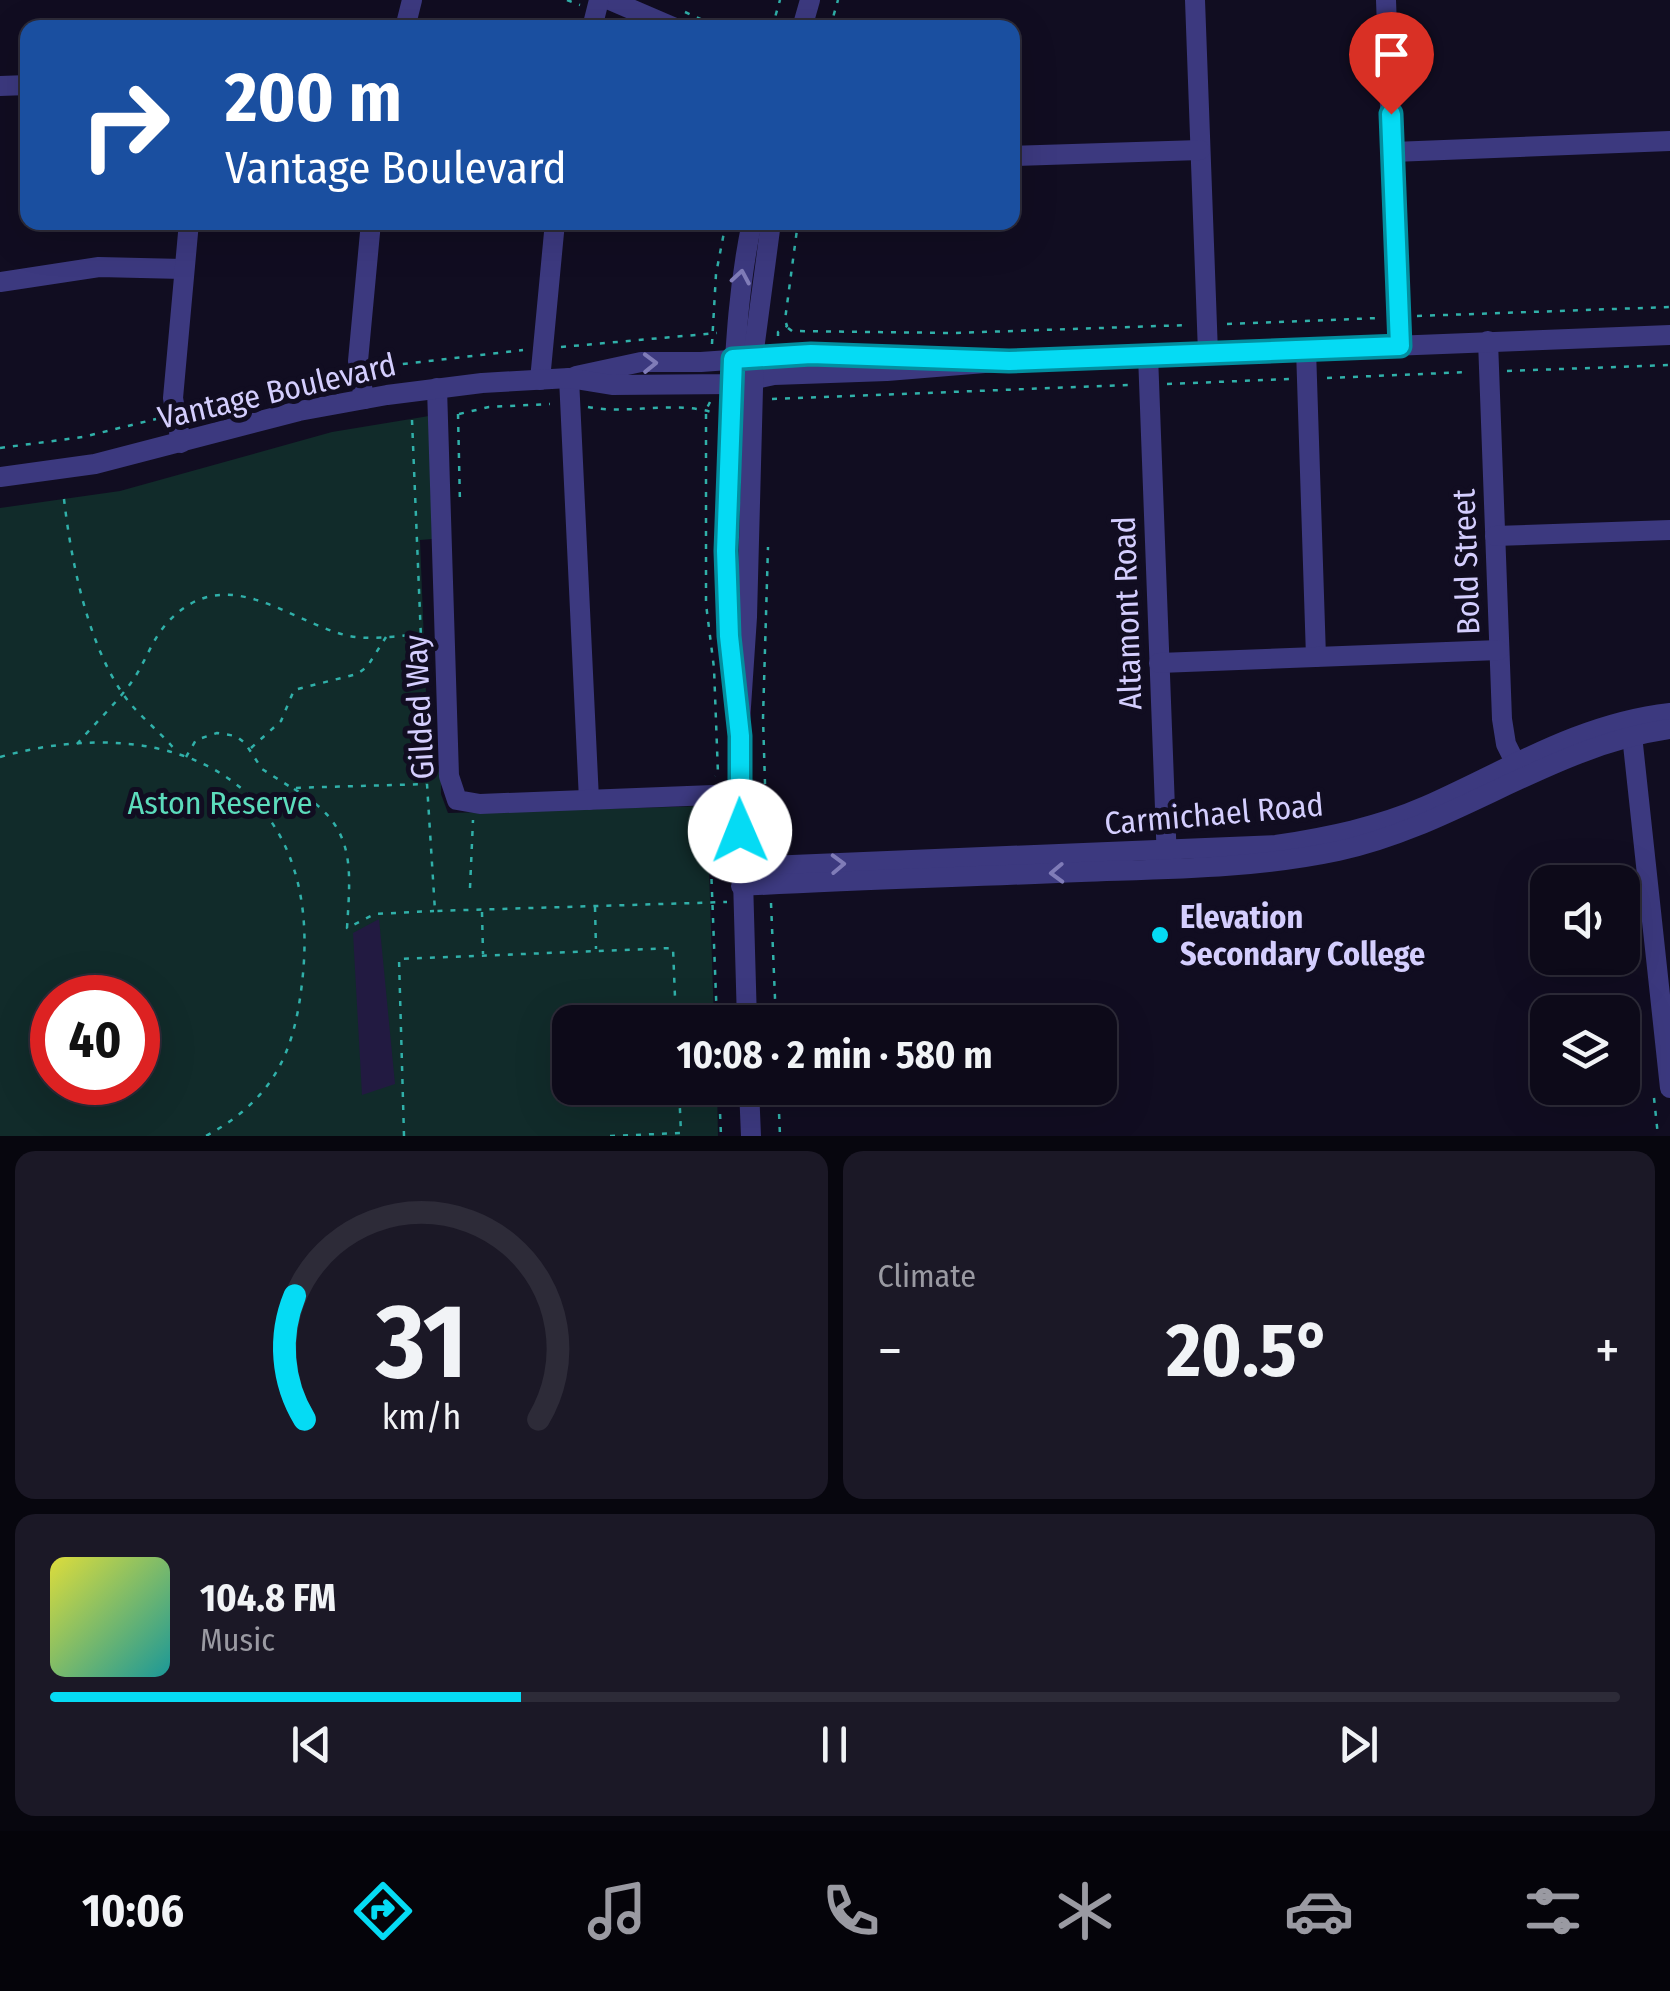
<!DOCTYPE html>
<html lang="en">
<head>
<meta charset="utf-8">
<style>
	body { margin:0; font-family:"Fira Sans Condensed",sans-serif; background:#1b1826; color:#f1f3f6; height:100vh; display:flex; flex-direction:column; font-size:38px; white-space:nowrap }
	* { box-sizing:border-box; margin:0 }
	p { font-size:32px; color:#9a9aa2 }
	.icon { flex:none; width:55px; height:55px; fill:none; stroke:currentColor; stroke-width:2; stroke-linecap:round; stroke-linejoin:round }
	.map { position:relative; height:1136px; overflow:hidden }
	.side { display:flex; flex-direction:column; gap:15px; padding:15px; background:#07060e; flex:1 }
	.side>* { flex:none }
	.guide { position:absolute; left:20px; top:20px; width:1000px; height:210px; border-radius:20px; box-shadow:0 10px 40px #0002,0 0 0 2px #2d2b38; background:#1a4fa0; color:#fff; overflow:hidden }
	.tools { position:absolute; left:1530px; top:865px; display:grid; gap:20px }
	.tools a { display:grid; place-items:center; width:110px; height:110px; border-radius:20px; background:#0d0a19; box-shadow:0 10px 40px #0002,0 0 0 2px #2d2b38; font-size:50px }
	.speed { position:absolute; left:30px; top:975px; display:flex; gap:20px; font-size:50px; font-weight:700; text-align:center }
	.speed>* { display:grid; place-content:center; width:130px; height:130px; border-radius:50%; background:#0d0a19; box-shadow:0 10px 40px #0002,0 0 0 2px #2d2b38; line-height:1 }
	.speed .limit { border:15px solid #d22; background:#fff; color:#111 }
	.pin { position:absolute; display:grid; place-items:center; width:85px; height:85px; color:#fff; margin:-102px -42px; border-radius:50% 50% 50% 0; rotate:-45deg; box-shadow:0 0 10px #0007 }
	.pin .icon { rotate:45deg }
	.me { position:absolute; width:110px; margin:-55px; rotate:359deg; stroke-linejoin:round; filter:drop-shadow(0 0 8px #0008) }
	.turn { display:flex; align-items:center; gap:35px; height:210px; padding:0 40px; font-size:45px }
	.turn .icon { width:130px; height:130px; stroke-width:2.5 }
	.turn b { display:block; font-size:70px; line-height:85px }
	.big { font-size:75px; font-weight:700; line-height:1.1 }
	.side .card { flex:1; display:flex; flex-direction:column; justify-content:center; gap:15px; min-width:0; padding:0 35px; border-radius:20px; background:#1b1826 }
	.side .dial { align-items:center; gap:0 }
	.dial svg { height:260px; overflow:visible; fill:none; stroke:#2d2b38; stroke-width:7; stroke-linecap:round; text-anchor:middle }
	.dial text { fill:#f1f3f6; stroke:none }
	.song { display:flex; align-items:center; gap:30px }
	.cover { width:120px; height:120px; border-radius:15px; background:linear-gradient(135deg,hsl(60 70% 55%),hsl(180 70% 35%)) }
	.played { height:10px; border-radius:5px; background:linear-gradient(90deg,#05dbf4 30%,#2d2b38 30%) }
	.keys { display:flex; justify-content:space-around; direction:ltr }
	.heat { display:flex; justify-content:space-between; align-items:center; font-size:55px; direction:ltr }
	.side .tiles { flex:1; display:grid; gap:15px; grid-template-columns:1fr 1fr }
	.card:last-child { grid-column:span 2 }
	.trip { position:absolute; left:552px; top:1005px; width:565px; height:100px; border-radius:20px; background:#0d0a19; box-shadow:0 10px 40px #0002,0 0 0 2px #2d2b38; font-weight:700; line-height:100px; text-align:center }
	.tabs { display:flex; height:160px; justify-content:space-around; align-items:center; background:#05040a; color:#9a9aa2 }
	.tabs .icon { width:70px; height:70px }
	.tabs .on { color:#05dbf4 }
	.tabs b { font-size:45px; color:#f1f3f6 }
	.map>svg:first-child { display:block }
</style>
</head>
<body>
<div class="map">
<svg width="1670" height="1136" viewBox="0 0 1670 1136">
	<rect width="100%" height="100%" fill="#110d21"/>
	<path fill="#112b2a" fill-rule="evenodd" d="M429,416L432,539L420,540L429,768H441V794L448,813L707,806L714,1022H570V1088H717L718,1136H0V508L120,491L332,432ZM52,998H138V1082H52Z"/>
	<polygon fill="#221a41" points="379,919 395,1084 362,1095 353,933"/>
	<g fill="none" stroke-linecap="round" stroke-linejoin="round">
		<g stroke="#30b0a9" stroke-width="2.5" stroke-dasharray="5 8" stroke-linecap="butt">
			<polyline points="567,0 580,5"/>
			<polyline points="685,12 720,28"/>
			<polyline points="772,28 780,0"/>
			<polyline points="830,28 838,0"/>
			<polyline points="1417,316 1670,307"/>
			<polyline points="1227,324 1379,318"/>
			<polyline points="788,328 792,331 953,333 1189,325"/>
			<polyline points="778,336 778,332 787,326 785,320 798,222"/>
			<polyline points="712,344 716,274 726,222"/>
			<polyline points="561,347 717,333"/>
			<polyline points="377,367 523,350"/>
			<polyline points="1507,371 1670,365"/>
			<polyline points="1327,378 1469,372"/>
			<polyline points="1167,384 1289,379"/>
			<polyline points="772,399 1129,385"/>
			<polyline points="710,402 706,410 706,604 714,668 718,774 715,776"/>
			<path d="M588,407C628,415 677,400 714,413"/>
			<polyline points="192,409 340,373"/>
			<polyline points="458,414 460,504"/>
			<polyline points="459,414 489,407 550,404"/>
			<polyline points="412,420 427,784 435,911 727,902"/>
			<polyline points="0,448 83,437 156,419"/>
			<path d="M64,499C71,560 87,642 123,694C138,716 160,731 176,751"/>
			<path d="M77,744C95,723 117,703 133,680C146,661 152,639 168,622C225,561 285,619 345,635C369,641 396,636 421,634"/>
			<polyline points="251,748 281,721 294,690 357,674 367,667 386,637"/>
			<path d="M0,757C175,708 326,783 302,983C294,1055 272,1100 206,1136"/>
			<polyline points="186,757 196,740 217,733 236,736 245,743 262,769 292,788 426,784"/>
			<path d="M294,789C356,825 351,864 347,928L375,914L434,911"/>
			<polyline points="709,814 717,1022"/>
			<polyline points="767,849 763,718 768,547"/>
			<polyline points="470,888 473,820"/>
			<polyline points="771,903 776,1022"/>
			<polyline points="595,907 596,949"/>
			<polyline points="482,912 483,954"/>
			<polyline points="719,1088 721,1136"/>
			<polyline points="778,1088 780,1136"/>
			<polyline points="1654,1098 1658,1136"/>
			<polyline points="404,1136 399,959 673,948 676,1022"/>
			<polyline points="610,1136 681,1133 679,1088"/>
		</g>
		<g stroke="#3c397f" stroke-width="20">
			<polyline points="610,0 675,28"/>
			<polyline points="1195,0 1208,353"/>
			<polyline points="1386,0 1399,346"/>
			<polyline points="405,28 412,0"/>
			<polyline points="592,28 599,0"/>
			<polyline points="802,28 810,0"/>
			<polyline points="0,86 28,85"/>
			<polyline points="1393,152 1670,141"/>
			<polyline points="1012,156 1200,150"/>
			<polyline points="0,282 99,267 183,269"/>
			<polyline points="1488,341 1502,719 1506,744 1519,770"/>
			<polyline points="1306,349 1316,657"/>
			<polyline points="1148,355 1167,862"/>
			<polyline points="576,376 641,362 701,362 811,354 920,357"/>
			<polyline points="569,378 589,800"/>
			<polyline points="540,380 555,222"/>
			<polyline points="437,388 449,776 457,800 480,804 739,794"/>
			<polyline points="364,399 358,361 371,222"/>
			<polyline points="181,443 173,398 189,222"/>
			<polyline points="0,477 95,464 299,411 387,395 482,383 569,378 612,385 733,384 774,375 887,371 1009,361 1670,335"/>
			<polyline points="1495,536 1670,530"/>
			<polyline points="1159,663 1499,650"/>
			<path d="M734,674C725,592 725,511 731,429C735,358 737,293 752,222"/>
			<polyline points="1631,726 1670,1088"/>
			<path d="M741,867L1276,845C1328,837 1378,827 1426,806C1507,770 1580,723 1670,713"/>
			<path d="M741,886C854,880 968,877 1081,872C1167,869 1253,869 1338,851C1455,826 1550,746 1670,729"/>
			<polyline points="747,1022 739,736 747,617 754,350 771,222"/>
			<polyline points="749,1088 751,1136"/>
		</g>
	</g>
	<defs><path id="oneway-chevron" d="M-2-3.5L2.5 0L-2 3.5" fill="none" stroke-width="1.6" stroke-linecap="round" stroke-linejoin="round" transform="scale(2.5)"/></defs>
	<g stroke="#807cb8">
		<use href="#oneway-chevron" transform="translate(741 277) rotate(-80)"/>
		<use href="#oneway-chevron" transform="translate(650 363) rotate(-1)"/>
		<use href="#oneway-chevron" transform="translate(838 864) rotate(-2)"/>
		<use href="#oneway-chevron" transform="translate(1057 873) rotate(178)"/>
	</g>
	<g fill="none" stroke-linecap="round" stroke-linejoin="round">
		<defs>
			<polyline id="route" points="740,831 740,736 729,636 726,551 733,359 811,354 1009,361 1400,346 1391,114"/>
		</defs>
		<use href="#route" stroke="#038e9f" stroke-width="25"/>
		<use href="#route" stroke="#05dbf4" stroke-width="18"/>
	</g>
	<circle fill="#05dbf4" stroke="#110d21" stroke-width="4" cx="1160" cy="935" r="10"/>
	<g text-anchor="middle" stroke-width="10" stroke-linejoin="round" paint-order="stroke">
		<g font-size="32" fill="#d4cefe" stroke="#110d21">
			<text transform="translate(277 391) rotate(-13)" y="11">Vantage Boulevard</text>
			<text transform="translate(1466 562) rotate(-92)" y="11">Bold Street</text>
			<text transform="translate(1127 613) rotate(-92)" y="11">Altamont Road</text>
			<text transform="translate(419 707) rotate(-93)" y="11">Gilded Way</text>
			<text transform="translate(1214 814) rotate(-5)" y="11">Carmichael Road</text>
		</g>
		<g font-size="32" fill="#5cdcbc" stroke="#110d21">
			<text x="220" y="814">Aston Reserve</text>
		</g>
		<g font-size="32" font-weight="bold" fill="#d4cefe" stroke="#110d21" text-anchor="start">
			<text x="1180" y="928">Elevation<tspan x="1180" dy="37">Secondary College</tspan></text>
		</g>
	</g>
</svg>
<div class="tools">
<a><svg class="icon" aria-label="sound" viewBox="0 0 24 24"><path d="M4 9h4l5-4v14l-5-4H4zM17 9q2 3 0 6"/></svg></a>
<a><svg class="icon" aria-label="layers" viewBox="0 0 24 24"><path d="M12 4l9 5-9 5-9-5zM3 14l9 5 9-5"/></svg></a>
</div>
<div class="speed"><div class="limit">40</div></div>
<div class="pin" style="left:1391px;top:114px;background:#d93025"><svg class="icon" aria-label="arrive" viewBox="0 0 24 24"><path d="M6 21V4h12l-3 4 3 4H6"/></svg></div>
<svg class="me" style="left:740px;top:831px" viewBox="-20 -20 40 40"><circle r="19" fill="#fff"/><path d="M0-13L10 11 0 6-10 11z" fill="#05dbf4"/></svg>
<div class="trip">10:08 · 2 min · 580 m</div>
<div class="guide">
<div class="turn"><svg class="icon" aria-label="right" viewBox="0 0 24 24"><path d="M7 20v-9h11M14 6l5 5-5 5"/></svg><div><b>200 m</b>Vantage Boulevard</div></div>
</div>
</div>
<section class="side">
<div class="tiles">
<div class="card dial"><svg viewBox="0 0 100 80">
<path d="M14 69A42 42 0 1 1 86 69"/>
<path d="M14 69A42 42 0 0 1 11 31" stroke="#05dbf4"/>
<text x="50" y="56" font-size="32" font-weight="700">31</text>
<text x="50" y="72" font-size="11">km/h</text>
</svg></div>
<div class="card"><p>Climate</p>
<div class="heat"><a>−</a><b class="big">20.5°</b><a>+</a></div>
</div>
<div class="card">
<div class="song"><i class="cover"></i><div><b>104.8 FM</b><p>Music</p></div></div>
<div class="played"></div>
<div class="keys"><svg class="icon" aria-label="previous" viewBox="0 0 24 24"><path d="M18 5L8 12l10 7zM5 5v14"/></svg><svg class="icon" aria-label="pause" viewBox="0 0 24 24"><path d="M8 5v14M16 5v14"/></svg><svg class="icon" aria-label="next" viewBox="0 0 24 24"><path d="M6 5l10 7-10 7zM19 5v14"/></svg></div>
</div>
</div>
</section>
<nav class="tabs">
<b>10:06</b>
<svg class="icon on" aria-label="directions" viewBox="0 0 24 24"><path d="M12 3l9 9-9 9-9-9zM9 14v-3h6M13 9l2 2-2 2"/></svg>
<svg class="icon" aria-label="music" viewBox="0 0 24 24"><path d="M9 18V5l10-2v13"/><circle cx="6" cy="18" r="3"/><circle cx="16" cy="16" r="3"/></svg>
<svg class="icon" aria-label="phone" viewBox="0 0 24 24"><path d="M5 4h4l2 5-3 2q2 4 5 5l2-3 5 2v4C11 20 4 13 5 4z"/></svg>
<svg class="icon" aria-label="climate" viewBox="0 0 24 24"><path d="M12 3v18M4 7l16 10M4 17L20 7"/></svg>
<svg class="icon" aria-label="car" viewBox="0 0 24 24"><path d="M5 17H2v-5l4-1 3-4h7l3 4 3 1v5h-3M9 17h6M6 11h13"/><circle cx="7" cy="17" r="2"/><circle cx="17" cy="17" r="2"/></svg>
<svg class="icon" aria-label="filters" viewBox="0 0 24 24"><path d="M4 7h16M4 17h16"/><circle cx="9" cy="7" r="2"/><circle cx="15" cy="17" r="2"/></svg>
</nav>
</body>
</html>
